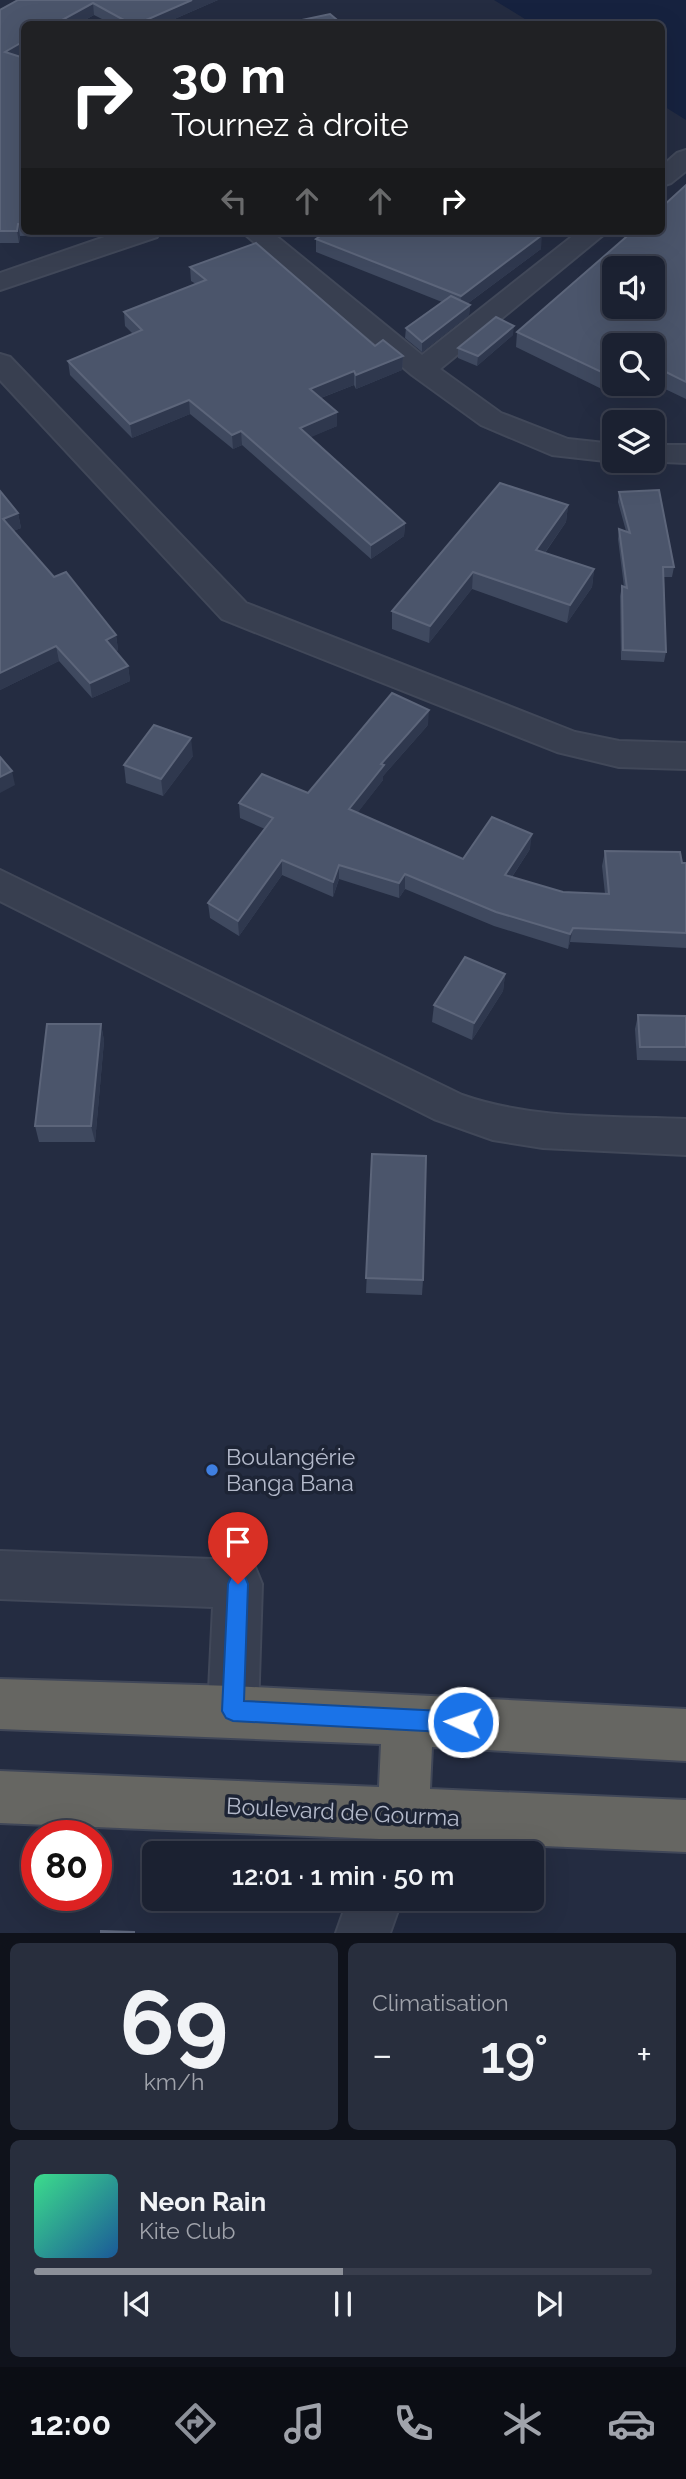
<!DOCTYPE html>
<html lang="fr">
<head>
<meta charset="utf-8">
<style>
	body { margin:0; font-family:Raleway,sans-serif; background:#282e3d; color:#f1f3f6; height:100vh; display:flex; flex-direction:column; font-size:26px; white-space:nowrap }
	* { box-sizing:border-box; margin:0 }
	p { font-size:23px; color:#a0a3ab }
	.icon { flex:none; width:38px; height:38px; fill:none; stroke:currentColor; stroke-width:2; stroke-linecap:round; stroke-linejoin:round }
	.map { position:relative; height:1933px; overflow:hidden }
	.panel { display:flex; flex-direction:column; gap:10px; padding:10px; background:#0f121b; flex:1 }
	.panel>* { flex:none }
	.top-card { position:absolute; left:21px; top:21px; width:644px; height:214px; border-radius:10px; box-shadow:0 7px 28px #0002,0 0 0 2px #393e4d; background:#202124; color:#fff; overflow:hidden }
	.tools { position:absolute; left:602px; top:256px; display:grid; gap:14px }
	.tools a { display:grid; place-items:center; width:63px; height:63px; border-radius:10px; background:#1b2131; box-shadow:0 7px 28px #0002,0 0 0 2px #393e4d; font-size:35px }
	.speed { position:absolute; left:21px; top:1820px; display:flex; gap:14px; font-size:35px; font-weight:700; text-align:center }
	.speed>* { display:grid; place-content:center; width:91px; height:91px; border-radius:50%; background:#1b2131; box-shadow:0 7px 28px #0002,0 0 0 2px #393e4d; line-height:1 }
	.speed .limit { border:10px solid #d22; background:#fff; color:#111 }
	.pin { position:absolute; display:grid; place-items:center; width:60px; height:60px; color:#fff; margin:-72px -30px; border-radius:50% 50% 50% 0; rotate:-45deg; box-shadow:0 0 7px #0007 }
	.pin .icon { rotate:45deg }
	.me { position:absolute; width:77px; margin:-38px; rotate:273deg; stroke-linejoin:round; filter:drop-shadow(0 0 5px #0008) }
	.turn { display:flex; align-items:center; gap:24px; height:147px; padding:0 35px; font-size:32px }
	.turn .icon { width:91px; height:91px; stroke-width:2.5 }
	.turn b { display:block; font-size:49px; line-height:60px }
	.lanes { display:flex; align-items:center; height:66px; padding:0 35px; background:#0003; justify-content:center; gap:35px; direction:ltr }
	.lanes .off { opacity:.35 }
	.big { font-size:52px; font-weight:600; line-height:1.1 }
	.panel .widget { flex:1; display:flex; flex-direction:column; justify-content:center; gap:10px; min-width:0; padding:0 24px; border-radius:10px; background:#282e3d }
	.panel .dial { align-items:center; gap:0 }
	.dial b { font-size:91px; line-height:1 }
	.song { display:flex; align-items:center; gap:21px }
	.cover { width:84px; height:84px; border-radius:10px; background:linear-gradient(135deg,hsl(150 70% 55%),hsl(210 70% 35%)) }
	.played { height:7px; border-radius:4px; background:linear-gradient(90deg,#8c9099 50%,#393e4d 50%) }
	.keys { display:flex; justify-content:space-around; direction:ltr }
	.heat { display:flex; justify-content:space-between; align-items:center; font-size:38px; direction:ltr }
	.panel .tiles { flex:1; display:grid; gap:10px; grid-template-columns:1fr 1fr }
	.widget:last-child { grid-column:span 2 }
	.trip { position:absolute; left:142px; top:1841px; width:402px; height:70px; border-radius:10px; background:#1b2131; box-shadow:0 7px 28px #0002,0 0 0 2px #393e4d; font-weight:600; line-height:70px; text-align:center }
	.tabs { display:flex; height:112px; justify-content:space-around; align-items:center; background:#0b0d14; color:#a0a3ab }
	.tabs .icon { width:49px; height:49px }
	.tabs .selected { color:#8c9099 }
	.tabs b { font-size:32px; color:#f1f3f6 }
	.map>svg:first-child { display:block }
</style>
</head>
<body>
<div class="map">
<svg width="686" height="1933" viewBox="0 0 686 1933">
	<rect width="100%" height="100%" fill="#242c41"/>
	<polygon fill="#16223f" points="494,0 686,0 686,120 662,105 662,24 533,24"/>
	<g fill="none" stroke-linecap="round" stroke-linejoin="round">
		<defs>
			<g id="minor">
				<polygon points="686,150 686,171 671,183 662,186 662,166 677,153"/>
				<polygon points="122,231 161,231 157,237 0,290 0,273"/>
				<polygon points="241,231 270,231 422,355 579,231 608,231 440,369 501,413 568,439 614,444 614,460 622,460 614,462 552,455 481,425 412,375"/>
				<polygon points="0,354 10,357 246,603 575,732 619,741 686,743 686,769 619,767 557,752 222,619 0,380"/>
				<polygon points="653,445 686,445 686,463 642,461 653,460"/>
				<path d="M0,870L462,1095C533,1120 612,1116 686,1119V1155L543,1148L493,1140L434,1119L0,901Z"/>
				<polygon points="0,1551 238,1560 255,1567 262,1584 258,1711 251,1729 233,1736 215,1729 208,1711 213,1607 0,1599"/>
				<polygon points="403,1790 422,1797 429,1816 417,1853 365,1853 384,1797"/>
				<polygon points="348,1899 402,1899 390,1933 336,1933"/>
			</g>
			<polygon id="trunk" points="0,1679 233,1686 686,1709 686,1761 432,1747 430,1789 686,1800 686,1852 0,1823 0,1771 379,1787 381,1744 0,1729"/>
		</defs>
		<use href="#minor" stroke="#414859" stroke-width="4"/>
		<use href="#trunk" stroke="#404758" stroke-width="4"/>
		<use href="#minor" fill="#383f50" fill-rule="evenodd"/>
		<use href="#trunk" fill="#666662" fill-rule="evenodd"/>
	</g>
	<g fill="#3f495f">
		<polygon points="18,0 218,0 163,24 112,24 94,15 20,56 24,58 24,231 74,231 75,234 20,236 19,243 0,243 0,10"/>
		<polygon points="686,185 686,399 663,388 655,394 632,383 653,383 653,345 614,345 614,383 628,383 614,395 516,347 517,332"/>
		<polygon points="316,239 541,249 467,304 470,305 469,315 422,352 405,338 406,328 442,302 316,252"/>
		<polygon points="190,267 375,346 403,356 402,370 356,389 354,385 321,398 337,412 337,426 310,437 405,523 404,536 371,559 242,445 233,449 190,414 132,438 70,375 68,361 133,334 125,326 124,312 196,284 191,281"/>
		<polygon points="513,335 477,366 458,358 458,348"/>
		<polygon points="0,491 18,513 21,528 13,531 54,577 66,572 116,635 118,650 116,651 128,666 130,681 92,698 59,661 0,690"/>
		<polygon points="619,492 674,567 672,577 664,577 666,652 664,662 621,660 620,596 622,586 624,587 618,539 619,529 626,531 618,502"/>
		<polygon points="568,505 566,522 545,553 594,569 592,587 567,623 472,589 429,643 392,629 392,611"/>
		<polygon points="428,725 383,776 383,780 357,813 463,859 530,849 512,877 563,892 605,894 602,866 605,851 686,863 686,948 570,942 568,949 494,926 405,889 399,898 339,879 333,897 282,875 239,936 210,918 208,903 265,829 240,818 239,803 308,793"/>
		<polygon points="193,756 163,796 126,783 124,765"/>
		<polygon points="505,974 503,991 472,1040 432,1022 434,1005"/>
		<polygon points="638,1015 686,1016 686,1061 637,1060 635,1029"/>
		<polygon points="101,1024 104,1041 95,1142 39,1142 35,1126"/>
		<polygon points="372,1154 423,1280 422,1295 366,1293"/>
	</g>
	<g fill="#2f384e">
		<polygon points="192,0 218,0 163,24 137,24"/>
		<polygon points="93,3 94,15 77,24 55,24"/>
		<polygon points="24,41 24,54 7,63 5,52"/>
		<polygon points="18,224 20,236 19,243 17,231"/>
		<polygon points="542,235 541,249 460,309 461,296"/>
		<polygon points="470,305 469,315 422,352 422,342"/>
		<polygon points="514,326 513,335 477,366 478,356"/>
		<polygon points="403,356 402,370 356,389 356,375"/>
		<polygon points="354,371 354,385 310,402 310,389"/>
		<polygon points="666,372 663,388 655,394 658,378"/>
		<polygon points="616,383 628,383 614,395"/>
		<polygon points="189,400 190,414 132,438 130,424"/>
		<polygon points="337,412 337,426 300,442 300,428"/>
		<polygon points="241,431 242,445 233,449 232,435"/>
		<polygon points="568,505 566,522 534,568 536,550"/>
		<polygon points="18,513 21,528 6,534 3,519"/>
		<polygon points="405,523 404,536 371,559 371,545"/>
		<polygon points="594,569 592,587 567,623 570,605"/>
		<polygon points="473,572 472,589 429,643 430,626"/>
		<polygon points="116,635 118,650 108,655 106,640"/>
		<polygon points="56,646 59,661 0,690 0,673"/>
		<polygon points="128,666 130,681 92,698 90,683"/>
		<polygon points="429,710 428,725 383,776 383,780 349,824 349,809 381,764"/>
		<polygon points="191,738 193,756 163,796 161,779"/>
		<polygon points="12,771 15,785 0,793 0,777"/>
		<polygon points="532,834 530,849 503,890 505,875"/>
		<polygon points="282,860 282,875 239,936 238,921"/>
		<polygon points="339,865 339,879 333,897 333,882"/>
		<polygon points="405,874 405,889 399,898 399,883"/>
		<polygon points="573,928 570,942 568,949 570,934"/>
		<polygon points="505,974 503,991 472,1040 474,1023"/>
		<polygon points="101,1024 104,1041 95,1142 91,1126"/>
	</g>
	<g fill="#4b556b" stroke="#5c657a" stroke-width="2" fill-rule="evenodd">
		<polygon points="18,0 192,0 137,24 131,24 93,3 55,24 24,24 24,41 5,52 24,58 24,224 18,224 17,231 0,231 0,10"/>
		<polygon points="330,14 342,24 283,24"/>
		<path d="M686,185V382L666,372L658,378L653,376V345H614V378L517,332L633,231H662V207ZM614,268H653V306H614Z"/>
		<polygon points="327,231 531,231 542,235 461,296 316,239"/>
		<polygon points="256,243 375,346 383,340 403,356 356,375 354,371 310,389 337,412 300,428 405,523 371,545 241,431 232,435 189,400 130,424 68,361 142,330 124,312 206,280 190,267"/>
		<polygon points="451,296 470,305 422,342 406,328"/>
		<polygon points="496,317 514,326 478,356 458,348"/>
		<polygon points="500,483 568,505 536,550 594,569 570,605 473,572 430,626 392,611"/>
		<polygon points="659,490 674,567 663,567 666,652 623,650 622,586 627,588 619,529 630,533 619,492"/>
		<polygon points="0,491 18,513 3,519 54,577 66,572 116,635 106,640 128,666 90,683 56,646 0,673"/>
		<polygon points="392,693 429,710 381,764 384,765 349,809 463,859 492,817 532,834 505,875 563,892 609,894 605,851 680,852 682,863 686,863 686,933 573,928 570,934 496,912 405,874 399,883 339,865 333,882 282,860 238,921 208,903 273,818 239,803 262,774 308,793"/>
		<polygon points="154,725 191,738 161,779 124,765"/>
		<polygon points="0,757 12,771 0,777"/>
		<polygon points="465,957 505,974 474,1023 434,1005"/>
		<polygon points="638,1015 686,1016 686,1047 640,1047"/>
		<polygon points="47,1024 101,1024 91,1126 35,1126"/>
		<polygon points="372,1154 426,1156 423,1280 366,1278"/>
		<polygon points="101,1931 134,1932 134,1933 101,1933"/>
	</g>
	<polygon fill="#1a73e8" stroke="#114b97" stroke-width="2" points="238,1574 245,1577 248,1584 244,1701 463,1712 471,1715 474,1722 471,1730 463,1733 233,1721 226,1718 222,1711 228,1584 231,1577"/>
	<circle fill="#3f7fe0" stroke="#1d2435" stroke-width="2.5" cx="212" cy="1470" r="7"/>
	<g text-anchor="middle" stroke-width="7" stroke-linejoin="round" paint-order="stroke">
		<g font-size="23" fill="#b4bacb" stroke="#1d2435" text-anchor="start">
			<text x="226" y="1465">Boulangérie<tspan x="226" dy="26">Banga Bana</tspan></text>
		</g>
		<g font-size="23" fill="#b4bacb" stroke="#1d2435">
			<text transform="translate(343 1812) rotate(3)" y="8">Boulevard de Gourma</text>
		</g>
	</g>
</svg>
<div class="tools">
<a><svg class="icon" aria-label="sound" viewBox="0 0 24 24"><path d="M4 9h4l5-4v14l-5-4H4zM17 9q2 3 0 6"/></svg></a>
<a><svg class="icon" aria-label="search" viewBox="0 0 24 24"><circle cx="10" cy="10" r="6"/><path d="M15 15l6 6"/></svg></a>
<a><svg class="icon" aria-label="layers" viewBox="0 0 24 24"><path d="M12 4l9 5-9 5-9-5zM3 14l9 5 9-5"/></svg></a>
</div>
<div class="speed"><div class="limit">80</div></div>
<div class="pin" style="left:238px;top:1584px;background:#d93025"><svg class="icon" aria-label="arrive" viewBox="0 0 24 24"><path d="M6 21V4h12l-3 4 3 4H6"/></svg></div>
<svg class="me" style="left:463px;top:1722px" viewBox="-20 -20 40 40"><circle r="17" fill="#1a73e8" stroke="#fff" stroke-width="3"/><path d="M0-11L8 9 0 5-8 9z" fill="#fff"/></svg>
<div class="trip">12:01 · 1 min · 50 m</div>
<div class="top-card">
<div class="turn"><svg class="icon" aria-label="right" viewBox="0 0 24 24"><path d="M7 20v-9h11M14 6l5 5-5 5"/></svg><div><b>30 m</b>Tournez à droite</div></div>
<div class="lanes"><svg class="icon off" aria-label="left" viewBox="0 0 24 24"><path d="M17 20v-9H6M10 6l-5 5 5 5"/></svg><svg class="icon off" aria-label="ahead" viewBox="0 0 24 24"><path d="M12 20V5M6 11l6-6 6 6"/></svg><svg class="icon off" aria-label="ahead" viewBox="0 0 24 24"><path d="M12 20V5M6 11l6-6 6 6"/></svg><svg class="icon" aria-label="right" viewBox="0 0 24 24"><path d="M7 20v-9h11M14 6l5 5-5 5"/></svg></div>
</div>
</div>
<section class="panel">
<div class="tiles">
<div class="widget dial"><b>69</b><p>km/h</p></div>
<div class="widget"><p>Climatisation</p>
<div class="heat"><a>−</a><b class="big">19°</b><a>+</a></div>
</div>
<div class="widget">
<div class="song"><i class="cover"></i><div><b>Neon Rain</b><p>Kite Club</p></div></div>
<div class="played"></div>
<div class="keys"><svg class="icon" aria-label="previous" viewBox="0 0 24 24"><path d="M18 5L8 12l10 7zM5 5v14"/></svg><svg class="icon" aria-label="pause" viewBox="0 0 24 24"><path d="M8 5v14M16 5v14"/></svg><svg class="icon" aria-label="next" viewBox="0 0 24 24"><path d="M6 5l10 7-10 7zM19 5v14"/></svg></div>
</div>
</div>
</section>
<nav class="tabs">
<b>12:00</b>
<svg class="icon selected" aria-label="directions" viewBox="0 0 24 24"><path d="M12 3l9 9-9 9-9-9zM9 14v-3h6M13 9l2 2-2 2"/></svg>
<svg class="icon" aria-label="music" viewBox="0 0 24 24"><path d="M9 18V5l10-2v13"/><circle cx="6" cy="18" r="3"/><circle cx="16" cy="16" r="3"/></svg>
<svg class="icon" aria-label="phone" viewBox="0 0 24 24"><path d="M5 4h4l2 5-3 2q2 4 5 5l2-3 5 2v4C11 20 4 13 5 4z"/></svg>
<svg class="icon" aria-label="climate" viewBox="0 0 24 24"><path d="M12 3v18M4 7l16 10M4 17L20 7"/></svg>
<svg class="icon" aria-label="car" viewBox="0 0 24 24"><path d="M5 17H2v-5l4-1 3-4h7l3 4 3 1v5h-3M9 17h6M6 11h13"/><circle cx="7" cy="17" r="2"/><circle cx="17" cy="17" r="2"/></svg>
</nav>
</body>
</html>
